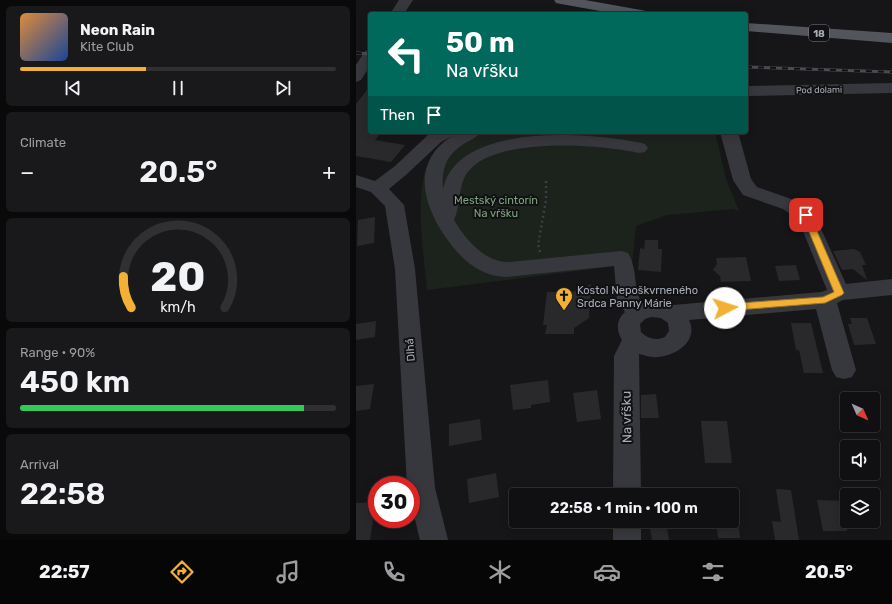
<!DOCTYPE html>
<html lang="en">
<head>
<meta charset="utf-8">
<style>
	body { margin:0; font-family:Rubik,sans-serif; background:#19191b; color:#f1f3f6; height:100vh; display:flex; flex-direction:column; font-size:15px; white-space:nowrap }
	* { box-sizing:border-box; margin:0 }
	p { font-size:13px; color:#9c9d9f }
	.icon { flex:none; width:22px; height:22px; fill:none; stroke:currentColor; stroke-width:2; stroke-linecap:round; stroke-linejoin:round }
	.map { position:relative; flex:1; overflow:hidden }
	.panel { display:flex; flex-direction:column; gap:6px; padding:6px; background:#09090a; width:356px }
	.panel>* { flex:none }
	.hud { position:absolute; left:12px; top:12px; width:380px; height:122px; border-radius:4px; box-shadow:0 2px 10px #0003,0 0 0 1px #303032; background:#00695c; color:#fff; overflow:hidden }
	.needle { width:26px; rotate:135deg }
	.tools { position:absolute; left:484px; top:392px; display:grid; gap:8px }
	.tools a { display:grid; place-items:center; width:40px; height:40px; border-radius:4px; background:#101012; box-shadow:0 2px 10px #0003,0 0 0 1px #303032; font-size:20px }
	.speed { position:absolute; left:12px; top:476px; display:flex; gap:8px; font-size:20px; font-weight:700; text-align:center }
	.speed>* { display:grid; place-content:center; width:52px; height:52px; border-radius:50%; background:#101012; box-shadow:0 2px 10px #0003,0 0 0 1px #303032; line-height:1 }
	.speed .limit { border:6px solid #d22; background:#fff; color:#111 }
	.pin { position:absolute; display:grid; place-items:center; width:34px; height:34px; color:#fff; margin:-17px; border-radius:8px; box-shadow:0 2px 6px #0006 }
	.me { position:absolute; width:44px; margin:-22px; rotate:85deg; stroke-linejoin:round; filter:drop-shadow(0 0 3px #0008) }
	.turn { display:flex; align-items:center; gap:14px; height:84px; padding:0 12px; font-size:18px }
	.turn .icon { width:52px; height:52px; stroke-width:2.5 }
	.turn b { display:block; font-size:28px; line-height:34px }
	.then { display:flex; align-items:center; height:38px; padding:0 12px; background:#0003; gap:8px; font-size:15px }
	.big { font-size:30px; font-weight:600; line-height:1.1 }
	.panel .tile { flex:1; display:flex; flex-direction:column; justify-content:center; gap:6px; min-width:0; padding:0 14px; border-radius:6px; background:#19191b }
	.panel .dial { align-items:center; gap:0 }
	.dial svg { height:104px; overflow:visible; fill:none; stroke:#303032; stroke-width:7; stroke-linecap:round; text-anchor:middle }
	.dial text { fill:#f1f3f6; stroke:none }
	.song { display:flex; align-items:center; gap:12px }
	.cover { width:48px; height:48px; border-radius:6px; background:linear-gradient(135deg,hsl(30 70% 55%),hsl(220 70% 35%)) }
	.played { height:4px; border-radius:2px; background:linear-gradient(90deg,#f2b134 40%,#303032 40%) }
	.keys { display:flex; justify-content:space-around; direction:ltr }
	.heat { display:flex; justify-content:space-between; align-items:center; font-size:22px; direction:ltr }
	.charge { height:6px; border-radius:3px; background:linear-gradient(90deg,#34c759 90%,#303032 0) }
	.trip { position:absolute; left:153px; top:488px; width:230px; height:40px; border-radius:4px; background:#101012; box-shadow:0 2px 10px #0003,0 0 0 1px #303032; font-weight:600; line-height:40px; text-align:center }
	.menu { display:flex; height:64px; justify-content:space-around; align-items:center; background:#060607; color:#9c9d9f }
	.menu .icon { width:28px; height:28px }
	.menu .selected { color:#f2b134 }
	.menu b { font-size:18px; color:#f1f3f6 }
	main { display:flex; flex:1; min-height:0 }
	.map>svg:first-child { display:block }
</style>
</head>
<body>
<main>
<section class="panel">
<div class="tile">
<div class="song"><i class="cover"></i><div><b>Neon Rain</b><p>Kite Club</p></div></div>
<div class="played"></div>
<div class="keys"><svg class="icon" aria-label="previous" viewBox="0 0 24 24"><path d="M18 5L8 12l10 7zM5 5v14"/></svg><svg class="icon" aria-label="pause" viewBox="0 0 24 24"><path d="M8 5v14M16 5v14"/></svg><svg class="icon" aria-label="next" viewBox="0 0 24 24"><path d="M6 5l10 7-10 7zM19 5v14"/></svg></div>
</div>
<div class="tile"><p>Climate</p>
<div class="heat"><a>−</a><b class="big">20.5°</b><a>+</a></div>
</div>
<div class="tile dial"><svg viewBox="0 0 100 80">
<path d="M14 69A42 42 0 1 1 86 69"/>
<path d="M14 69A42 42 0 0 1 8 45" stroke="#f2b134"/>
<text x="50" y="56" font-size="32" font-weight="700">20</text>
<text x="50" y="72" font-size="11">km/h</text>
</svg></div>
<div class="tile"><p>Range · 90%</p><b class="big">450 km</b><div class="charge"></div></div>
<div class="tile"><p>Arrival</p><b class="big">22:58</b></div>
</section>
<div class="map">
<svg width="536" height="540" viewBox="0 0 536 540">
	<rect width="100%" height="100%" fill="#161618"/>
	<path fill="#1c231d" d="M104,132H359L370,179L383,211L377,209L311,215L280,226L276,264L71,290C68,256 56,184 76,157C83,147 94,138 104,132Z"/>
	<g fill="#29292c">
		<polygon points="14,86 14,132 26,132 19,140 49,145 35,162 0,156 0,104"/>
		<polygon points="19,217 18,243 1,246 2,220"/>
		<polygon points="289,240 302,240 302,249 306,249 305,272 282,270 284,248 288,249"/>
		<polygon points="498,249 504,252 510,265 506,265 511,280 497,269 486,270 477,251"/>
		<polygon points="390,257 395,281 365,282 364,276 357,270 361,264 360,258"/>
		<polygon points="440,265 444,280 423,281 419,266"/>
		<polygon points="235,284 233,318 218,328 218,334 189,334 191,325 187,325 191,292 217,292"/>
		<polygon points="494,318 511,318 520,344 498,345 492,324 496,324"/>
		<polygon points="20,321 19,337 0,340 0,324"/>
		<polygon points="435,323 455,323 467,373 448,373 443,350 440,350"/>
		<polygon points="192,380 194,402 175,405 175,408 157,410 154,385"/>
		<polygon points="18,384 14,409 0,411 0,386"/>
		<polygon points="241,390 245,419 221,422 217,393"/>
		<polygon points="300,394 303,418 285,418 285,395"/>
		<polygon points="124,419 126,440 93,446 93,424"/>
		<polygon points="345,421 371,421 376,463 349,463"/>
		<polygon points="140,473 143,497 113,503 111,479"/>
		<polygon points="420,489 435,490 443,540 419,540 416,521 425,522"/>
		<polygon points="461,500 491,501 491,531 467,531"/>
		<polygon points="20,502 14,540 0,540 0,503"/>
		<polygon points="310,521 313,540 296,540 293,522"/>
		<polygon points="360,521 382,521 384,538 362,538"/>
	</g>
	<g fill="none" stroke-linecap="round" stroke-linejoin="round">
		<polyline stroke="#3d3f44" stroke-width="2.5" stroke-dasharray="2 3" stroke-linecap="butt" points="184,252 182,245 190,200 190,179"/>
		<g fill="#37383d" fill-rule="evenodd">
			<polygon points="43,0 57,0 48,14 34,14"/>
			<polygon points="14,50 14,66 5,80 0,82 0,65 9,51"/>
			<polygon points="536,83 536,93 390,96 390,86"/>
			<path d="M78,132H101L98,135L104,132H125C121,137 115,140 109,143C91,154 85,168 87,189C101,121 239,132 289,144L292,148L289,152L283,153C244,144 137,136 111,173C102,186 105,205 98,220C110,240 129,263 154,262L265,251L272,253C282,269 277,290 286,303L300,301L317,305L465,292L471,290L442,219L427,209L387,195L377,180L364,132H382L395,179L401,187L441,201L457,211L490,284L536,279V295L487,300L481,303L500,370L496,377L488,379L480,377L476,370L460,309L333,320C343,341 320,356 301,357C295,358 288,355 283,354L285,495H257L258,356L266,340C260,330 260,320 269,312L261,300L258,266L149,277C122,276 103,257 88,235C66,201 56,162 96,136L85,142L51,174L33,189L48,205L59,269L79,488L92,540H64L55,503V485H51L39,269L29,206L15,192L0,187V175L19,181L39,166L73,134ZM295,317L305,318L312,323L313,331L309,337C300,341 292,339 285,332L284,324L289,319Z"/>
			<rect x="257" y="521" width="28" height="19"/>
		</g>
		<g fill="#53555c" fill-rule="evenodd">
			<polygon points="198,0 229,0 285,10 290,11 292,14 261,14 205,4 200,3"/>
			<polygon points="390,23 536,33 536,43 390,31"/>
		</g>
		<defs>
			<g id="rail">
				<polyline points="0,53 14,54"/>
				<polyline points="390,67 536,72"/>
			</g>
		</defs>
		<use href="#rail" stroke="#4a4c52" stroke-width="3"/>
		<use href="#rail" stroke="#111113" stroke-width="2" stroke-dasharray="6" stroke-linecap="butt"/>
	</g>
	<polygon fill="#f2b134" stroke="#9d7322" points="447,213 450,213 454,215 488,293 486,295 469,303 369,311 366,310 365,308 366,305 369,304 467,297 478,292 446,215"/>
	<defs>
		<symbol id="church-pin" viewBox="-11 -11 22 30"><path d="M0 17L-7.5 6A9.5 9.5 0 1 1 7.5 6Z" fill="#f2b134" stroke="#111113"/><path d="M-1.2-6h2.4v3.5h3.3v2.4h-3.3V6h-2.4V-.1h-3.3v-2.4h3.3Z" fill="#111"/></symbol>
	</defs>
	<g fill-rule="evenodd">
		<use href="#church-pin" x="198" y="286" width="20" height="27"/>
	</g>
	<g text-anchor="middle" stroke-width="4" stroke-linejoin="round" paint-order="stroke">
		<g font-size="9" fill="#a8adb8" stroke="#111113">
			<text transform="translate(463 90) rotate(-1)" y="3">Pod dolami</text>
		</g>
		<rect fill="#111113" stroke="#7b7e86" stroke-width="1" x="453" y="25" width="20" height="16" rx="3"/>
		<g font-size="10" font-weight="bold" fill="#a8adb8">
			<text x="463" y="37">18</text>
		</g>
		<g font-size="11" fill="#7fa381" stroke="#111113">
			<text x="140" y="204">Mestský cintorín<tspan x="140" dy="13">Na vŕšku</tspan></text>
		</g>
		<g font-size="11" fill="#a8adb8" stroke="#111113" text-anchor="start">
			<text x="221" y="294">Kostol Nepoškvrneného<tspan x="221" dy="13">Srdca Panny Márie</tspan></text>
		</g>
		<g font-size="11" fill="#a8adb8" stroke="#111113">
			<text transform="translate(54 350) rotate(-94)" y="4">Dlhá</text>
		</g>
		<g font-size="13" fill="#a8adb8" stroke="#111113">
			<text transform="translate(270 417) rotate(-91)" y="5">Na vŕšku</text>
		</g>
	</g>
</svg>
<div class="tools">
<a><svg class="needle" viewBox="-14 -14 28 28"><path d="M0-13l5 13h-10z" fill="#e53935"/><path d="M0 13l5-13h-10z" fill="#9c9d9f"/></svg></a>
<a><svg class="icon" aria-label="sound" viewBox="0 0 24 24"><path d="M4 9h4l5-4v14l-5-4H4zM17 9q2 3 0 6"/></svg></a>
<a><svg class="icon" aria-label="layers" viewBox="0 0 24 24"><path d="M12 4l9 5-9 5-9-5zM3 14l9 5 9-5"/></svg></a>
</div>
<div class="speed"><div class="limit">30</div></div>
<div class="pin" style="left:450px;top:215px;background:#d93025"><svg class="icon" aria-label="arrive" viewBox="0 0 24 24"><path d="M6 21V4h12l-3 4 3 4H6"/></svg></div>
<svg class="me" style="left:369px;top:308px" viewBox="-20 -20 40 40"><circle r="19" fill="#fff"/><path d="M0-13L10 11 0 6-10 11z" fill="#f2b134"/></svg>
<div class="trip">22:58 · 1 min · 100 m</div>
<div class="hud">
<div class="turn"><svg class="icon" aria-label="left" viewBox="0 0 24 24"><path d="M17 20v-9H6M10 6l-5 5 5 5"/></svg><div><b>50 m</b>Na vŕšku</div></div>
<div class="then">Then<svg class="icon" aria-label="arrive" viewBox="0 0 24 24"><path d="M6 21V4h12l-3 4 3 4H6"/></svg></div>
</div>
</div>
</main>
<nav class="menu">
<b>22:57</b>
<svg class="icon selected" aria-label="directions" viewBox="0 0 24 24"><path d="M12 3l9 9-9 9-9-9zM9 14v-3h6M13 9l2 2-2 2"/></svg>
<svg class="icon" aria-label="music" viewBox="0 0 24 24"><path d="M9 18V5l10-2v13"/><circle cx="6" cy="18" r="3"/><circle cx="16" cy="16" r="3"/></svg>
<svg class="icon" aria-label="phone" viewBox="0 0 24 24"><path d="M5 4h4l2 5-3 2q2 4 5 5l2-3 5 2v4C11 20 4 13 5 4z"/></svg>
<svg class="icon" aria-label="climate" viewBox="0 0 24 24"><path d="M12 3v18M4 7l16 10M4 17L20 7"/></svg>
<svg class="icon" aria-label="car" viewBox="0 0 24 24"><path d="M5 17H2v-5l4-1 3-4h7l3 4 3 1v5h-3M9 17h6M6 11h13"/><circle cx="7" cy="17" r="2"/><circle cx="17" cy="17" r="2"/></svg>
<svg class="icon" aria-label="filters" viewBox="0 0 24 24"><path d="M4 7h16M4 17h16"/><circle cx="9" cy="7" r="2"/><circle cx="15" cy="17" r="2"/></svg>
<b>20.5°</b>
</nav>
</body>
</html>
